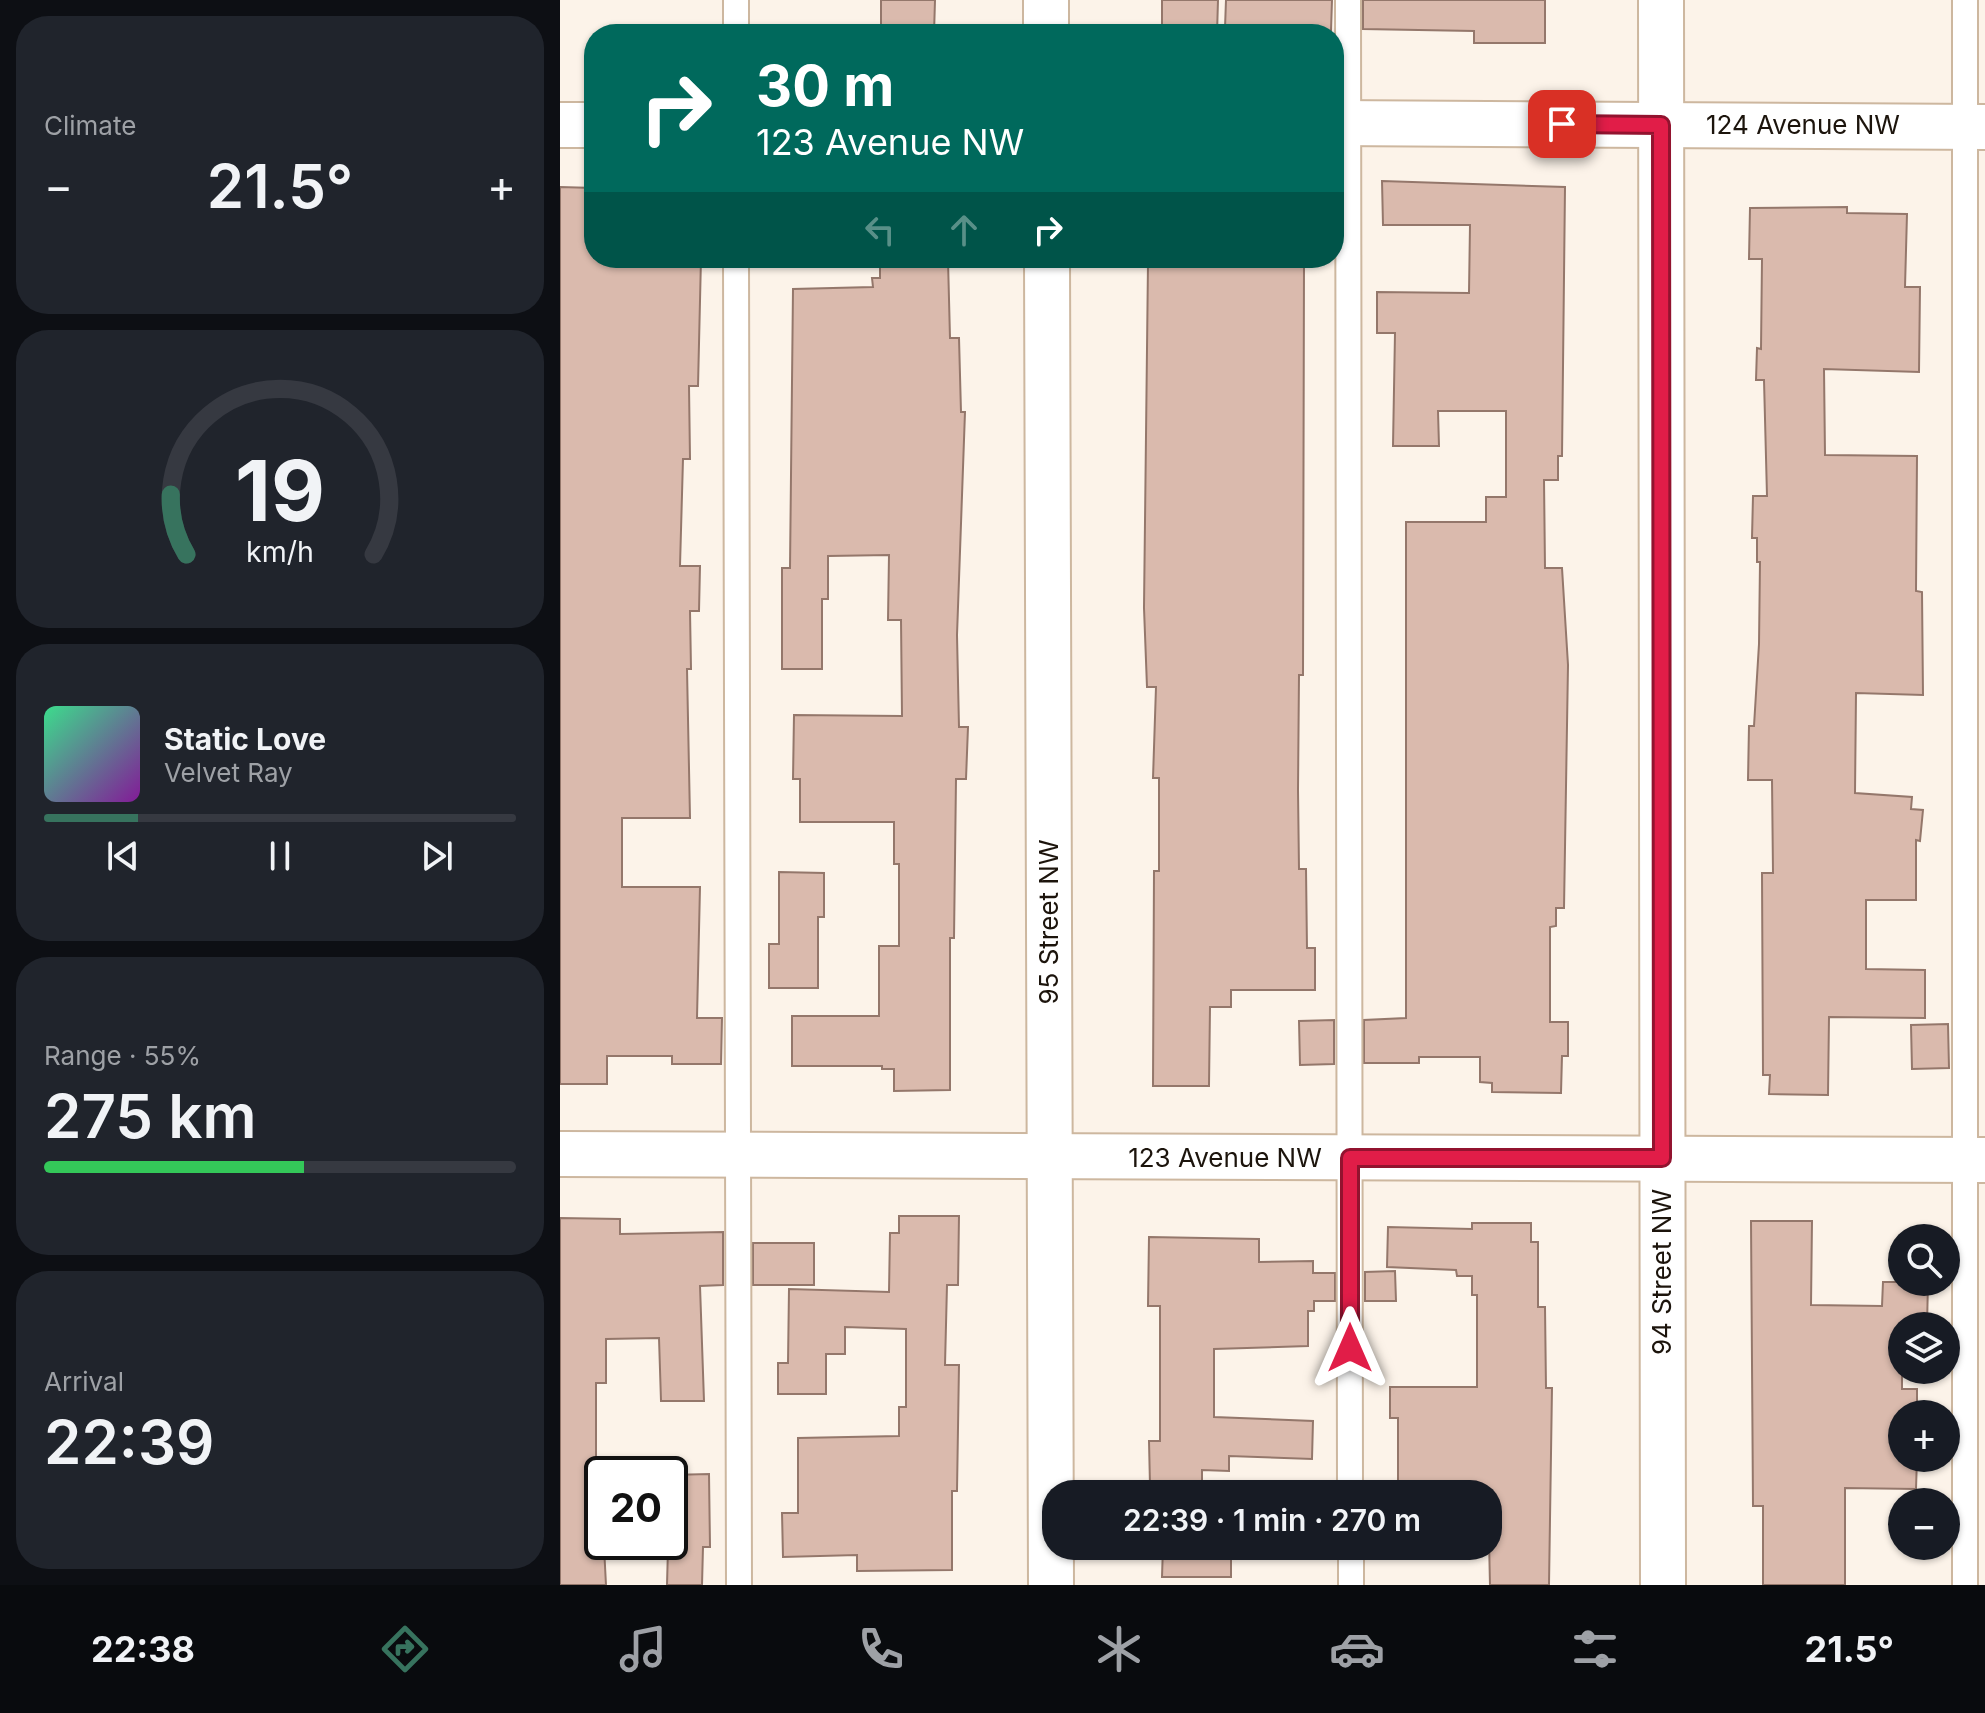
<!DOCTYPE html>
<html lang="en">
<head>
<meta charset="utf-8">
<style>
	body { margin:0; font-family:Inter,sans-serif; background:#20242c; color:#f1f3f6; height:100vh; display:flex; flex-direction:column; font-size:30px; white-space:nowrap }
	* { box-sizing:border-box; margin:0 }
	p { font-size:26px; color:#9ea1a6 }
	.icon { flex:none; width:44px; height:44px; fill:none; stroke:currentColor; stroke-width:2; stroke-linecap:round; stroke-linejoin:round }
	.map { position:relative; flex:1; overflow:hidden }
	.details { display:flex; flex-direction:column; gap:16px; padding:16px; background:#0d0f14; width:560px }
	.details>* { flex:none }
	.top-card { position:absolute; left:24px; top:24px; width:760px; height:244px; border-radius:32px; box-shadow:0 2px 6px #0004; background:#00695c; color:#fff; overflow:hidden }
	.tools { position:absolute; left:1328px; top:1224px; display:grid; gap:16px }
	.tools a { display:grid; place-items:center; width:72px; height:72px; border-radius:50%; background:#171b24; box-shadow:0 2px 6px #0004; font-size:40px }
	.speed { position:absolute; left:24px; top:1456px; display:flex; gap:16px; font-size:40px; font-weight:700; text-align:center }
	.speed>* { display:grid; place-content:center; width:104px; height:104px; border-radius:50%; background:#171b24; box-shadow:0 2px 6px #0004; line-height:1 }
	.speed .limit { border:4px solid #111; border-radius:12px; background:#fff; color:#111 }
	.pin { position:absolute; display:grid; place-items:center; width:68px; height:68px; color:#fff; margin:-34px; border-radius:16px; box-shadow:0 4px 12px #0006 }
	.me { position:absolute; width:88px; margin:-44px; rotate:0deg; stroke-linejoin:round; filter:drop-shadow(0 0 6px #0008) }
	.turn { display:flex; align-items:center; gap:28px; height:168px; padding:0 40px; font-size:36px }
	.turn .icon { width:104px; height:104px; stroke-width:2.5 }
	.turn b { display:block; font-size:56px; line-height:68px }
	.lanes { display:flex; align-items:center; height:76px; padding:0 40px; background:#0003; justify-content:center; gap:40px; direction:ltr }
	.lanes .off { opacity:.35 }
	.big { font-size:60px; font-weight:600; line-height:1.1 }
	.details .tile { flex:1; display:flex; flex-direction:column; justify-content:center; gap:12px; min-width:0; padding:0 28px; border-radius:32px; background:#20242c }
	.details .dial { align-items:center; gap:0 }
	.dial svg { height:208px; overflow:visible; fill:none; stroke:#363941; stroke-width:7; stroke-linecap:round; text-anchor:middle }
	.dial text { fill:#f1f3f6; stroke:none }
	.song { display:flex; align-items:center; gap:24px }
	.cover { width:96px; height:96px; border-radius:12px; background:linear-gradient(135deg,hsl(150 70% 55%),hsl(290 70% 35%)) }
	.played { height:8px; border-radius:4px; background:linear-gradient(90deg,#37735e 20%,#363941 20%) }
	.keys { display:flex; justify-content:space-around; direction:ltr }
	.heat { display:flex; justify-content:space-between; align-items:center; font-size:44px; direction:ltr }
	.charge { height:12px; border-radius:6px; background:linear-gradient(90deg,#34c759 55%,#363941 0) }
	.trip { position:absolute; left:482px; top:1480px; width:460px; height:80px; border-radius:32px; background:#171b24; box-shadow:0 2px 6px #0004; font-weight:600; line-height:80px; text-align:center }
	.menu { display:flex; height:128px; justify-content:space-around; align-items:center; background:#090b0e; color:#9ea1a6 }
	.menu .icon { width:56px; height:56px }
	.menu .current { color:#37735e }
	.menu b { font-size:36px; color:#f1f3f6 }
	main { display:flex; flex:1; min-height:0 }
	.map>svg:first-child { display:block }
</style>
</head>
<body>
<main>
<section class="details">
<div class="tile"><p>Climate</p>
<div class="heat"><a>−</a><b class="big">21.5°</b><a>+</a></div>
</div>
<div class="tile dial"><svg viewBox="0 0 100 80">
<path d="M14 69A42 42 0 1 1 86 69"/>
<path d="M14 69A42 42 0 0 1 8 46" stroke="#37735e"/>
<text x="50" y="56" font-size="32" font-weight="700">19</text>
<text x="50" y="72" font-size="11">km/h</text>
</svg></div>
<div class="tile">
<div class="song"><i class="cover"></i><div><b>Static Love</b><p>Velvet Ray</p></div></div>
<div class="played"></div>
<div class="keys"><svg class="icon" aria-label="previous" viewBox="0 0 24 24"><path d="M18 5L8 12l10 7zM5 5v14"/></svg><svg class="icon" aria-label="pause" viewBox="0 0 24 24"><path d="M8 5v14M16 5v14"/></svg><svg class="icon" aria-label="next" viewBox="0 0 24 24"><path d="M6 5l10 7-10 7zM19 5v14"/></svg></div>
</div>
<div class="tile"><p>Range · 55%</p><b class="big">275 km</b><div class="charge"></div></div>
<div class="tile"><p>Arrival</p><b class="big">22:39</b></div>
</section>
<div class="map">
<svg width="1425" height="1585" viewBox="0 0 1425 1585">
	<rect width="100%" height="100%" fill="#fcf3e9"/>
	<g fill="#dabaad" stroke="#94776b" stroke-width="2">
		<polygon points="321,0 375,0 374,34 321,34"/>
		<polygon points="602,0 658,0 657,34 602,34"/>
		<polygon points="666,0 772,0 771,31 665,28"/>
		<polygon points="803,0 985,0 985,43 914,43 914,31 803,29"/>
		<polygon points="822,181 1005,187 1002,456 998,456 998,480 984,480 985,568 1002,568 1008,665 1004,908 996,908 996,926 990,927 990,1022 1008,1022 1008,1056 1002,1056 1001,1093 932,1092 932,1083 920,1082 920,1057 859,1057 859,1063 804,1063 804,1020 846,1018 846,522 926,522 926,497 946,497 946,411 878,411 879,446 833,446 835,333 817,333 817,292 909,293 910,225 823,225"/>
		<polygon points="0,187 34,188 34,258 141,258 138,386 129,386 130,459 123,459 120,566 140,566 139,611 130,611 131,669 127,669 130,818 62,818 62,887 140,887 137,1018 162,1018 161,1064 112,1064 112,1056 47,1056 47,1084 0,1084"/>
		<polygon points="1287,207 1287,213 1347,214 1345,287 1360,287 1359,372 1264,369 1265,455 1357,456 1356,591 1362,592 1363,695 1296,693 1295,793 1352,797 1351,809 1363,810 1360,841 1356,840 1356,900 1306,900 1306,969 1365,970 1365,1018 1269,1017 1268,1095 1209,1094 1210,1075 1203,1075 1202,873 1213,873 1212,780 1188,780 1189,726 1194,726 1199,644 1200,562 1197,562 1197,538 1192,538 1193,496 1207,496 1204,380 1196,380 1197,348 1201,349 1202,259 1189,259 1190,208"/>
		<polygon points="388,260 390,338 399,338 401,412 405,412 397,635 399,727 408,727 406,779 396,779 394,938 390,938 390,1090 334,1091 334,1069 322,1069 322,1066 232,1066 232,1016 319,1016 319,946 339,946 339,864 334,864 334,822 240,822 240,779 233,779 234,715 342,716 341,620 328,620 329,555 268,556 268,599 262,599 262,669 222,669 222,568 230,568 233,289 313,287 312,278 320,278 320,261"/>
		<polygon points="744,261 743,675 739,675 738,790 739,869 746,869 747,948 755,948 755,990 671,990 671,1007 650,1007 649,1086 593,1086 594,871 599,871 599,778 593,778 596,687 587,687 584,608 588,263"/>
		<polygon points="219,872 264,873 264,917 258,917 258,988 209,988 209,944 219,944"/>
		<polygon points="774,1020 774,1064 740,1065 739,1021"/>
		<polygon points="1388,1024 1389,1068 1352,1069 1351,1025"/>
		<polygon points="339,1216 399,1216 398,1285 387,1285 385,1365 399,1365 397,1491 392,1491 392,1570 297,1571 297,1555 223,1557 222,1513 238,1513 238,1438 339,1436 339,1407 346,1407 346,1329 285,1327 285,1354 266,1354 266,1394 218,1394 218,1363 228,1363 229,1289 329,1292 330,1233 339,1233"/>
		<polygon points="0,1218 60,1219 60,1234 163,1232 163,1285 140,1286 144,1401 101,1401 99,1338 46,1339 46,1383 36,1383 36,1508 42,1508 46,1585 0,1585"/>
		<polygon points="1191,1221 1252,1221 1251,1305 1322,1306 1323,1282 1368,1282 1367,1326 1342,1326 1342,1389 1357,1389 1357,1414 1342,1414 1342,1458 1357,1458 1356,1489 1285,1488 1285,1585 1203,1585 1203,1506 1193,1506"/>
		<polygon points="912,1223 971,1223 971,1242 978,1242 978,1307 985,1307 986,1388 992,1388 989,1585 930,1585 928,1494 838,1494 838,1418 830,1418 830,1387 917,1387 917,1295 912,1295 912,1276 897,1276 896,1270 827,1267 828,1227 912,1229"/>
		<polygon points="589,1237 699,1239 699,1262 753,1261 753,1273 775,1273 775,1301 754,1301 754,1311 748,1311 748,1346 654,1349 654,1417 753,1421 752,1459 669,1456 669,1471 642,1470 642,1485 590,1485 589,1441 600,1441 600,1306 588,1306"/>
		<rect x="193" y="1243" width="61" height="42"/>
		<polygon points="835,1271 836,1301 805,1301 805,1272"/>
		<polygon points="149,1474 150,1547 143,1547 142,1585 107,1585 110,1475"/>
		<polygon points="603,1546 671,1546 671,1577 602,1577"/>
	</g>
	<g fill="none" stroke-linecap="round" stroke-linejoin="round">
		<defs>
			<g id="lane">
				<polyline points="788,0 790,1494"/>
				<polyline points="1405,0 1405,1585"/>
				<polyline points="176,34 176,0"/>
				<polyline points="176,258 179,1585"/>
				<polyline points="791,1546 791,1585"/>
			</g>
			<g id="street">
				<polyline points="486,0 486,34"/>
				<polyline points="1101,0 1103,1585"/>
				<polyline points="774,123 1425,127"/>
				<polyline points="0,125 34,125"/>
				<polyline points="487,258 491,1585"/>
				<polyline points="0,1154 1425,1160"/>
			</g>
		</defs>
		<use href="#lane" stroke="#cdb79f" stroke-width="28"/>
		<use href="#street" stroke="#cdb79f" stroke-width="48"/>
		<use href="#lane" stroke="#fff" stroke-width="24"/>
		<use href="#street" stroke="#fff" stroke-width="44"/>
	</g>
	<g fill="none" stroke-linecap="round" stroke-linejoin="round">
		<defs>
			<polyline id="route" points="790,1348 790,1158 1102,1158 1101,125 1002,124"/>
		</defs>
		<use href="#route" stroke="#92132f" stroke-width="20"/>
		<use href="#route" stroke="#e11d48" stroke-width="14"/>
	</g>
	<g text-anchor="middle" stroke-width="6" stroke-linejoin="round" paint-order="stroke">
		<g font-size="26" fill="#1c140c" stroke="#fff">
			<text x="1243" y="134">124 Avenue NW</text>
			<text transform="translate(489 922) rotate(-90)" y="9">95 Street NW</text>
			<text x="665" y="1167">123 Avenue NW</text>
			<text transform="translate(1102 1272) rotate(-90)" y="9">94 Street NW</text>
		</g>
	</g>
</svg>
<div class="tools">
<a><svg class="icon" aria-label="search" viewBox="0 0 24 24"><circle cx="10" cy="10" r="6"/><path d="M15 15l6 6"/></svg></a>
<a><svg class="icon" aria-label="layers" viewBox="0 0 24 24"><path d="M12 4l9 5-9 5-9-5zM3 14l9 5 9-5"/></svg></a>
<a>+</a>
<a>−</a>
</div>
<div class="speed"><div class="limit">20</div></div>
<div class="pin" style="left:1002px;top:124px;background:#d93025"><svg class="icon" aria-label="arrive" viewBox="0 0 24 24"><path d="M6 21V4h12l-3 4 3 4H6"/></svg></div>
<svg class="me" style="left:790px;top:1348px" viewBox="-20 -20 40 40"><path d="M0-17L14 15 0 8-14 15z" fill="#e11d48" stroke="#fff" stroke-width="4"/></svg>
<div class="trip">22:39 · 1 min · 270 m</div>
<div class="top-card">
<div class="turn"><svg class="icon" aria-label="right" viewBox="0 0 24 24"><path d="M7 20v-9h11M14 6l5 5-5 5"/></svg><div><b>30 m</b>123 Avenue NW</div></div>
<div class="lanes"><svg class="icon off" aria-label="left" viewBox="0 0 24 24"><path d="M17 20v-9H6M10 6l-5 5 5 5"/></svg><svg class="icon off" aria-label="ahead" viewBox="0 0 24 24"><path d="M12 20V5M6 11l6-6 6 6"/></svg><svg class="icon" aria-label="right" viewBox="0 0 24 24"><path d="M7 20v-9h11M14 6l5 5-5 5"/></svg></div>
</div>
</div>
</main>
<nav class="menu">
<b>22:38</b>
<svg class="icon current" aria-label="directions" viewBox="0 0 24 24"><path d="M12 3l9 9-9 9-9-9zM9 14v-3h6M13 9l2 2-2 2"/></svg>
<svg class="icon" aria-label="music" viewBox="0 0 24 24"><path d="M9 18V5l10-2v13"/><circle cx="6" cy="18" r="3"/><circle cx="16" cy="16" r="3"/></svg>
<svg class="icon" aria-label="phone" viewBox="0 0 24 24"><path d="M5 4h4l2 5-3 2q2 4 5 5l2-3 5 2v4C11 20 4 13 5 4z"/></svg>
<svg class="icon" aria-label="climate" viewBox="0 0 24 24"><path d="M12 3v18M4 7l16 10M4 17L20 7"/></svg>
<svg class="icon" aria-label="car" viewBox="0 0 24 24"><path d="M5 17H2v-5l4-1 3-4h7l3 4 3 1v5h-3M9 17h6M6 11h13"/><circle cx="7" cy="17" r="2"/><circle cx="17" cy="17" r="2"/></svg>
<svg class="icon" aria-label="filters" viewBox="0 0 24 24"><path d="M4 7h16M4 17h16"/><circle cx="9" cy="7" r="2"/><circle cx="15" cy="17" r="2"/></svg>
<b>21.5°</b>
</nav>
</body>
</html>
